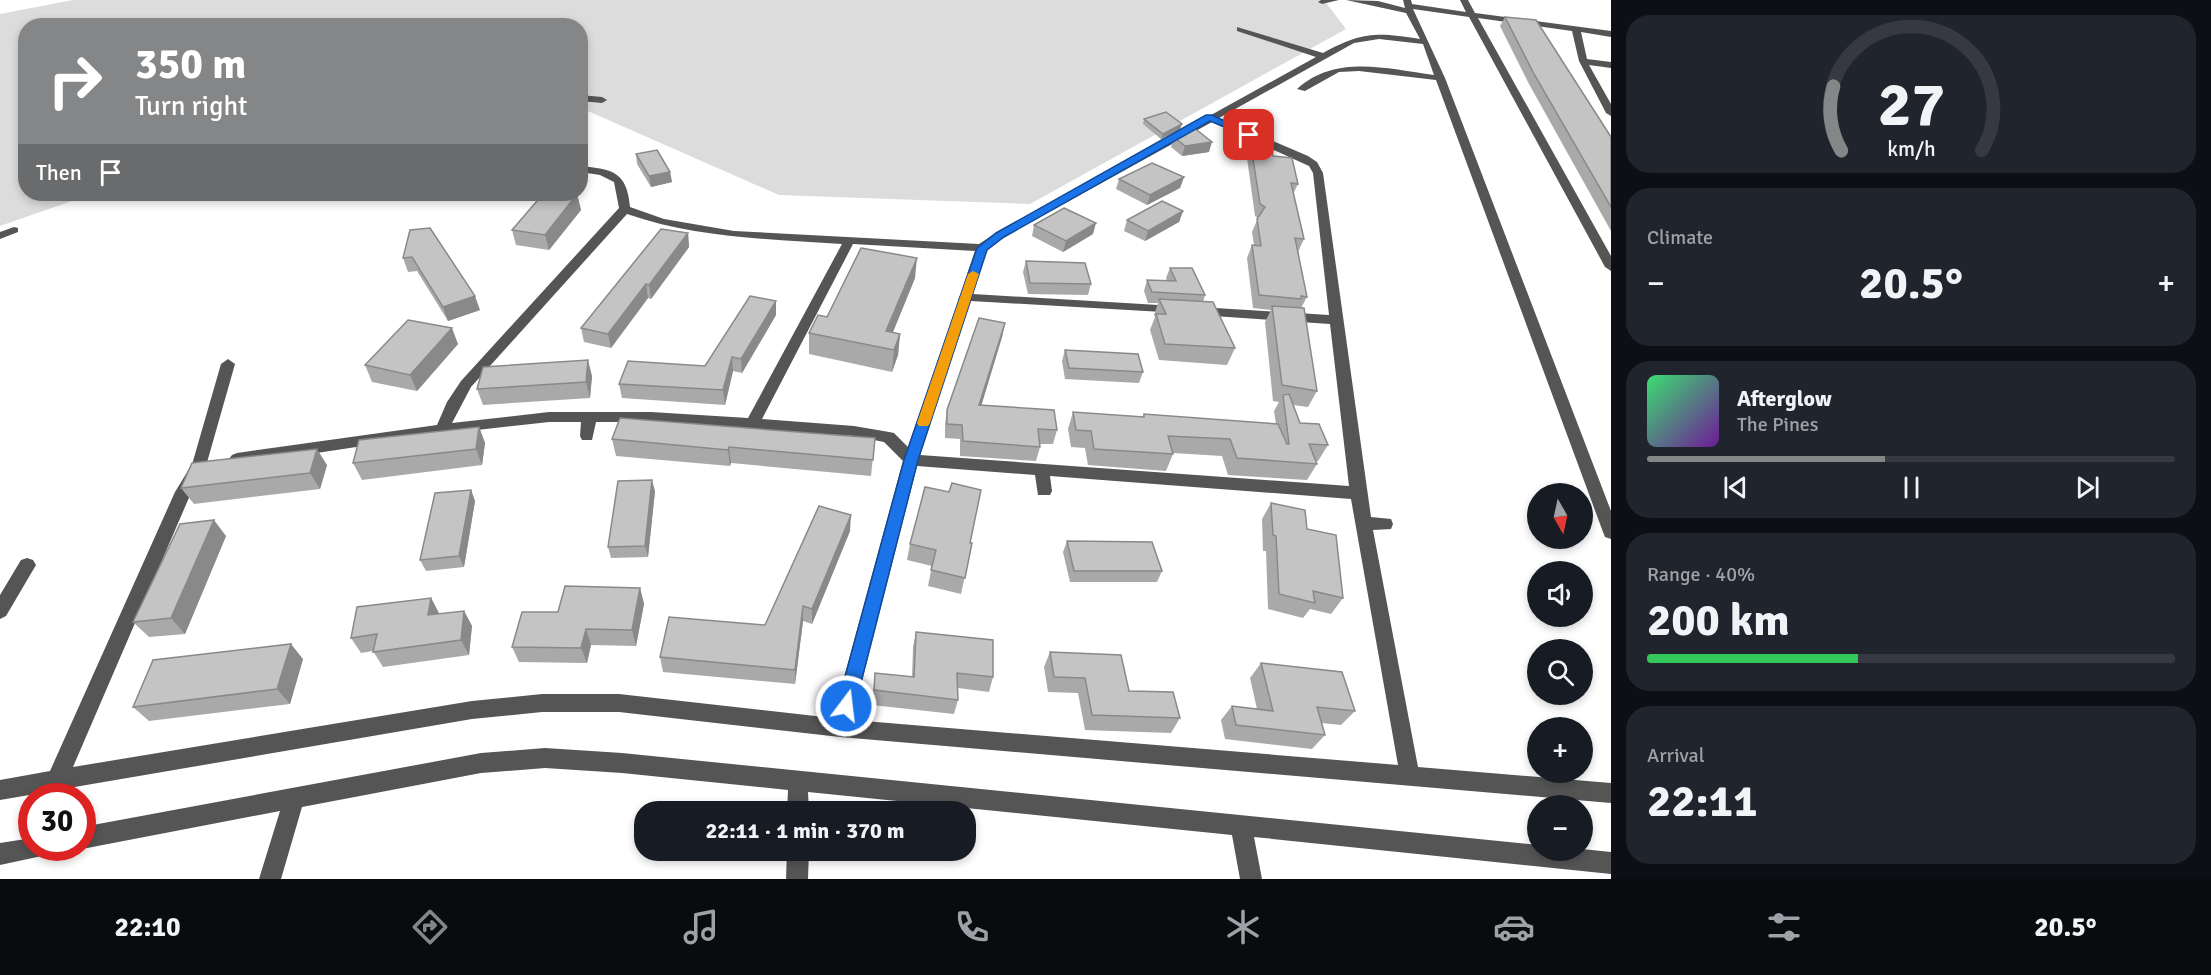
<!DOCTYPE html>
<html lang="en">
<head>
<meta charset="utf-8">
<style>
	body { margin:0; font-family:Signika,sans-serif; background:#20242c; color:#f1f3f6; height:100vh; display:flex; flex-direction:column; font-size:22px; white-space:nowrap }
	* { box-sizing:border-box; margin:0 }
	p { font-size:20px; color:#9ea1a6 }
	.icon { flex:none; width:33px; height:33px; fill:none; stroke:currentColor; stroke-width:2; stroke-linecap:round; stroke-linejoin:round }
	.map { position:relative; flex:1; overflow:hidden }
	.sheet { display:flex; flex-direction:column; gap:15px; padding:15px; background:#0d0f14; width:600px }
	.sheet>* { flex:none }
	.hud { position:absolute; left:18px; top:18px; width:570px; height:183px; border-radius:24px; box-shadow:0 3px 9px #0003; background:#858687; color:#fff; overflow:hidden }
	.needle { width:39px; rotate:171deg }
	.tools { position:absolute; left:1527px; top:483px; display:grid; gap:12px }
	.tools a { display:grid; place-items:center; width:66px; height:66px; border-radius:50%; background:#171b24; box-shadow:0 3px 9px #0003; font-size:30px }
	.speed { position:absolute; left:18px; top:783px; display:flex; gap:12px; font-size:30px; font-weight:700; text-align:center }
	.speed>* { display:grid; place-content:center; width:78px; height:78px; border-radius:50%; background:#171b24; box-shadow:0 3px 9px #0003; line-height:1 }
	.speed .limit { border:9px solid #d22; background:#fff; color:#111 }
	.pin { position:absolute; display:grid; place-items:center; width:51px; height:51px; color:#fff; margin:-26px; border-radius:12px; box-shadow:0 3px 9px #0006 }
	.me { position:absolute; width:66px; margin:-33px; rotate:15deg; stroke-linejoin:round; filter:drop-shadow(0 0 4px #0008) }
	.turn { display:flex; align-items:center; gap:21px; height:126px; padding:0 18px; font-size:27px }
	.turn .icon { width:78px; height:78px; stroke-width:2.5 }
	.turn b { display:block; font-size:42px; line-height:51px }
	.then { display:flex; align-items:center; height:57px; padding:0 18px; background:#0003; gap:12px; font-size:22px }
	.big { font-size:45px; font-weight:700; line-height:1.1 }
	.sheet .widget { flex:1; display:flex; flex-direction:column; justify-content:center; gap:9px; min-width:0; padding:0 21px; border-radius:24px; background:#20242c }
	.sheet .dial { align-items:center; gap:0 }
	.dial svg { height:156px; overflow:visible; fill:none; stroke:#363941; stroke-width:7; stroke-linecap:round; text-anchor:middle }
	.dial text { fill:#f1f3f6; stroke:none }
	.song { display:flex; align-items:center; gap:18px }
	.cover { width:72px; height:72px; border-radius:9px; background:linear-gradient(135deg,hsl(140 70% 55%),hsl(280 70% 35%)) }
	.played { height:6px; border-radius:3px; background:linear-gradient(90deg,#858687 45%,#363941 45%) }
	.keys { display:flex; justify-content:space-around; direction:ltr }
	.heat { display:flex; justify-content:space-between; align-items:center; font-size:33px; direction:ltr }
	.charge { height:9px; border-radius:4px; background:linear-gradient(90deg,#34c759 40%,#363941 0) }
	.trip { position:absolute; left:634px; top:801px; width:342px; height:60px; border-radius:24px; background:#171b24; box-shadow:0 3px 9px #0003; font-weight:700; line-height:60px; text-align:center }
	.tabs { display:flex; height:96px; justify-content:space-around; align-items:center; background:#090b0e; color:#9ea1a6 }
	.tabs .icon { width:42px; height:42px }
	.tabs .on { color:#858687 }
	.tabs b { font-size:27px; color:#f1f3f6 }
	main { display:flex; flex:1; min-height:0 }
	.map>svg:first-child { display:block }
</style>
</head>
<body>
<main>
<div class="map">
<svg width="1611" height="879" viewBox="0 0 1611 879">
	<rect width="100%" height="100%" fill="#fff"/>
	<polygon fill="#dcdcdc" points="73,0 1324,0 1346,29 1030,204 779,195 581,108 580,26 26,26 26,194 92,194 0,226 0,14"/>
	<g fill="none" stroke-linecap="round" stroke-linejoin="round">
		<g fill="#555" fill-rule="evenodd">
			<polygon points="1321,0 1339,0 1322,4 1318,2"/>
			<path d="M1346,0L1378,1L1405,8L1403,0H1411L1412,4L1466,12L1460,0H1468L1475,13L1611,31V37L1581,32L1587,59L1611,62V68L1589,65L1611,104V116L1606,113L1579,61L1572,31L1478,18L1611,256V271L1605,267L1469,17L1413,9L1445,78L1611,511V539L1605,537L1603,532L1436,80L1359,71L1339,72L1305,91L1297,89C1336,54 1387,69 1434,75L1423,44L1379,39L1354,43L1219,118L1308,156L1317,162L1323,173L1371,517L1391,519L1393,524L1391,529L1373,530L1418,767L1611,783V803L840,737L619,712H542L472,719L63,789L60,796H40L41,793L0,800V780L50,771L175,492L189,469L191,468L221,364L228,359L235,364L206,466L201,471L202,473L191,493L73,767L472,701L542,694H619L833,718L903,461L884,442L854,436L651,422H596L592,440H582L580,436L581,422H549L442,434L237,465L232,463L229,459L232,455L237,453L437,425L447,402L461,381L619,208L614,182L600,175L580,172V166C613,169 627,172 630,207L664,219L734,231L979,244L996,233L1205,118L1206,115H1211L1316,57L1237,31V27L1323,53C1362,32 1376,32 1420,39L1406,13ZM1212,122L1309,166L1313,173L1329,315L1199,307L1193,311L1199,315L1330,324L1349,486L920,455L971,301L1180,313L1181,310L1180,307L1175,306L973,294L987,250L1004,237ZM627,214C696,238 769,239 842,244L748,418L651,412H549L452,423L471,387ZM853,244L975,251L908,447L894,433L889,432L854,426L762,419ZM917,466L1035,475L1038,495H1050L1052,491L1050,476L1351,499L1398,765L852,720Z"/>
			<polygon points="580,95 602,97 607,100 602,103 580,101"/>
			<polygon points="14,227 18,228 18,232 0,239 0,232"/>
			<polygon points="27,558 33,560 36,565 6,616 0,619 0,595 21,560"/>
			<polygon points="545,748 622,753 1538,845 1538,850 1582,849 1611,852 1611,874 1254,837 1262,879 1240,879 1232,835 808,792 809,812 787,812 788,790 622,773 545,768 481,773 302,807 281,879 259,879 280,811 82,849 79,848 82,848 82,827 481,753"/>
			<polygon points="32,838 32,848 45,848 42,856 0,865 0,843"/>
			<polygon points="787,850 809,850 808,879 786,879"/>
		</g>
	</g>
	<g fill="#a9a9a9">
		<polygon points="1505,17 1611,137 1611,231 1529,84 1500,26"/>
		<polygon points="1144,119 1182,124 1180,129 1161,139 1143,124"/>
		<polygon points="1174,137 1209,152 1182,156 1171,147"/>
		<polygon points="1251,146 1273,156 1298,184 1293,194 1304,239 1298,252 1307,297 1301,308 1317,391 1308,407 1293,405 1300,423 1328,445 1318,461 1316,461 1317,464 1307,480 1228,475 1222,456 1173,453 1173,454 1166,471 1088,465 1085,448 1071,447 1068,429 1073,412 1143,417 1144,414 1276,424 1274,411 1279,402 1273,401 1265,322 1271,310 1253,308 1247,258 1252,245 1254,245 1252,232 1258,218 1255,216 1247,158"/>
		<polygon points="636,154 670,172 672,182 651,187 637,164"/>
		<polygon points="1184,177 1180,188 1147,205 1116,189 1119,179"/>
		<polygon points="577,194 581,210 549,250 516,245 512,230"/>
		<polygon points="1183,211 1179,222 1145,241 1124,231 1127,220"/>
		<polygon points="1034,225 1093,234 1063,252 1032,236"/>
		<polygon points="410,230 480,310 448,321 417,271 408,272 403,258"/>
		<polygon points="688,233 689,247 651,299 648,298 611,348 584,342 581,328"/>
		<polygon points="1026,261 1091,284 1088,295 1028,294 1023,272"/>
		<polygon points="1170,268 1205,295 1203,302 1235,348 1227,365 1159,360 1150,330 1155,317 1154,315 1158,303 1148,303 1144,291 1147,280 1167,281 1166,278"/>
		<polygon points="915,278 893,332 900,334 898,355 892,372 809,354 809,333 827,317"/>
		<polygon points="776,315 742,373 733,371 725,405 622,398 619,384 705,366"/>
		<polygon points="1005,323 1002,337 981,405 1057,430 1053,444 1040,444 1040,447 1036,461 960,456 960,439 945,438 945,424 947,410"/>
		<polygon points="458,344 417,391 372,382 365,365"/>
		<polygon points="1065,350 1143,372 1139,383 1065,379 1062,361"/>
		<polygon points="592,376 590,398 483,405 477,389"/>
		<polygon points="479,427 485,443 482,465 362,480 353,463"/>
		<polygon points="875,438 871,476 731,463 730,466 616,456 612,439"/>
		<polygon points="327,465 320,489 194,504 181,488"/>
		<polygon points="471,490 475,501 464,567 426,571 420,560"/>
		<polygon points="655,491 648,557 611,558 608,547"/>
		<polygon points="1271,503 1307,529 1343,598 1331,614 1310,609 1303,618 1268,609 1266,551 1263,551 1262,519"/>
		<polygon points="850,531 812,624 803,621 795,684 663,672 660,657 765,625"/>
		<polygon points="226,536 185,634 149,637 133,622"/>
		<polygon points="1067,541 1162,571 1157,582 1070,582 1063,552"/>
		<polygon points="970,543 972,543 961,594 928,586 932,566 907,560 910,544"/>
		<polygon points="640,588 644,604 636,646 591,645 587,663 519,662 512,647 558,612"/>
		<polygon points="431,598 439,614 464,611 472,626 469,655 383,667 373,651 361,653 351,638"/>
		<polygon points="916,632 993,677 989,692 958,688 958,700 954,714 872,705 875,673 912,677 913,647"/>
		<polygon points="1050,652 1129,691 1180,718 1171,733 1085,730 1078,693 1048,692 1044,667"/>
		<polygon points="303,659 290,704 149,721 133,707"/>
		<polygon points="1261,663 1355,711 1341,725 1322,723 1325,735 1312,749 1225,739 1221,720 1232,706 1257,709 1250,678"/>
	</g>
	<g fill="#898989">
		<polygon points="1182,124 1180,129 1161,139 1163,134"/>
		<polygon points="1212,142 1209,152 1182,156 1185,146"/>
		<polygon points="670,172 672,182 651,187 649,176"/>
		<polygon points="1184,177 1180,188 1147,205 1150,195"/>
		<polygon points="577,194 581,210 549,250 545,235"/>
		<polygon points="1183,211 1179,222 1145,241 1148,231"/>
		<polygon points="1096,223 1093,234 1063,252 1066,241"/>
		<polygon points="688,233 689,247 651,299 649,285"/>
		<polygon points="917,258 915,278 886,349 886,331"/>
		<polygon points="646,284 648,298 611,348 608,334"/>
		<polygon points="475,296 480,310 448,321 443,307"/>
		<polygon points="776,301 776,315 742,373 741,359"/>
		<polygon points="1005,323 1002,337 977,420 979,405"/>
		<polygon points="452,328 458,344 417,391 410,375"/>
		<polygon points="900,334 898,355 892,372 894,350"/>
		<polygon points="732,357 733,371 725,405 723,390"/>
		<polygon points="588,360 592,376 590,398 586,382"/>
		<polygon points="479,427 485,443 482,465 476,449"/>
		<polygon points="729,447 731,463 730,466 728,450"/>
		<polygon points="317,449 327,465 320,489 310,473"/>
		<polygon points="652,480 655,491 648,557 645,546"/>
		<polygon points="471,490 475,501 464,567 459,556"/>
		<polygon points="851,515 850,531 812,624 812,609"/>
		<polygon points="214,520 226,536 185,634 171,618"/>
		<polygon points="640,588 644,604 636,646 632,630"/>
		<polygon points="431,598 439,613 437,631 428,615"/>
		<polygon points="803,606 803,621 795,684 795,670"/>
		<polygon points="464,611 472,626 469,655 461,640"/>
		<polygon points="586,629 591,645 587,663 581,648"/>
		<polygon points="291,644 303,659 290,704 277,689"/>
	</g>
	<g fill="#c4c4c4" stroke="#898989" stroke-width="1.5">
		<polygon points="1505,17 1536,20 1611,137 1611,207 1534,74"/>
		<polygon points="1166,112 1182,124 1163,134 1144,119"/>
		<polygon points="1193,127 1212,142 1185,146 1174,137"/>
		<polygon points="1251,146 1272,148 1273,156 1292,158 1298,184 1291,183 1304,239 1295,238 1307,297 1301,296 1301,299 1259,295 1252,245 1261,246 1257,219 1265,207 1260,204"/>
		<polygon points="657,150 670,172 649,176 636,154"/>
		<polygon points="1152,163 1184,177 1150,195 1119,179"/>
		<polygon points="543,194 577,194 545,235 512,230"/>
		<polygon points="1162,201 1183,211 1148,231 1127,220"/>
		<polygon points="1064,208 1096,223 1066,241 1034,225"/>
		<polygon points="430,228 475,296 443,307 412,257 403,258 410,230"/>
		<polygon points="661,229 688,233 649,285 646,284 608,334 581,328"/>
		<polygon points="861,248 917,258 886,331 900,334 894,350 809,333 818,315 827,317"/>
		<polygon points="1026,261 1085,263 1091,284 1030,283"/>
		<polygon points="1170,268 1192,268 1205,295 1152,292 1147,280 1176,281"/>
		<polygon points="750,296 776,301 741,359 732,357 723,390 619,384 628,361 705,366"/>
		<polygon points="1159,299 1213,302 1235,348 1165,344 1156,314 1166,314"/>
		<polygon points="1272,306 1304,308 1317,391 1282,385"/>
		<polygon points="979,318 1005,323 979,405 1054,410 1057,430 1038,429 1040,447 963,441 962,425 947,424 947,410"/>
		<polygon points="408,320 452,328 410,375 365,365"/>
		<polygon points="1065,350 1138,354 1143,372 1069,368"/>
		<polygon points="588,360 586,382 477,389 483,367"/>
		<polygon points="1289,394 1300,423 1319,424 1328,445 1309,444 1317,464 1237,458 1230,439 1168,436 1173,454 1094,449 1091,431 1076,430 1073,412 1144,417 1144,414 1278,424 1287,444 1289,444 1283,395"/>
		<polygon points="620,418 875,438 873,460 729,447 728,450 612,439"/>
		<polygon points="479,427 476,449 353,463 359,440"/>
		<polygon points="317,449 310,473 181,488 192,463"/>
		<polygon points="652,480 645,546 608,547 618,481"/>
		<polygon points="952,483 981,490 970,543 972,543 965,578 931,570 936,550 910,544 925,487 949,492"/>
		<polygon points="471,490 459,556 420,560 435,493"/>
		<polygon points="1271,503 1305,510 1307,529 1336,535 1343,598 1313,591 1315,603 1279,594 1276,536 1273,535"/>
		<polygon points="819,506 851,515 812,609 803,606 795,670 660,657 669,617 765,625"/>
		<polygon points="214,520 171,618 133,622 180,524"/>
		<polygon points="1067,541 1152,542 1162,571 1074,571"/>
		<polygon points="565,586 640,588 632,630 586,629 581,648 512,647 522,612 558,612"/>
		<polygon points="431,598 428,615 464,611 461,640 373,652 377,634 351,638 357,607"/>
		<polygon points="916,632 993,640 993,677 957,673 958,700 874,690 875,673 914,677"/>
		<polygon points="291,644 277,689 133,707 153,660"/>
		<polygon points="1050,652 1121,655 1129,691 1173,692 1180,718 1092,715 1085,678 1054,677"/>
		<polygon points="1261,663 1342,672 1355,711 1317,707 1325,735 1236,725 1232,706 1273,711"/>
	</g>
	<polygon fill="#1a73e8" stroke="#114b97" stroke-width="1.5" points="1206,115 1212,115 1254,135 1246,136 1210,121 1004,237 987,250 918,460 855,706 853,711 846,714 840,711 837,706 904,460 977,248 996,233"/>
	<polygon fill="#f59e0b" points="973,271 979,274 930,423 928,426 919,426 917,423 968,274"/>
</svg>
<div class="tools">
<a><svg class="needle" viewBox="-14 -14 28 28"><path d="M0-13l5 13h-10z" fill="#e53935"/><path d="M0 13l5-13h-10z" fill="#9ea1a6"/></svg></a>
<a><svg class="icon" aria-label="sound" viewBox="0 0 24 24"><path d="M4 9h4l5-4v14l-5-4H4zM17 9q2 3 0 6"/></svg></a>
<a><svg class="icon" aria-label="search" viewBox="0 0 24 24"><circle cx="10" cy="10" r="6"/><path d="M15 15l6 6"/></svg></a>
<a>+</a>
<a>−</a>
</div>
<div class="speed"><div class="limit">30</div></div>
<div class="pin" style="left:1249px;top:135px;background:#d93025"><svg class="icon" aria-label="arrive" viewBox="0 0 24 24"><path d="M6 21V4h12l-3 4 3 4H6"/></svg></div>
<svg class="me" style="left:846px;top:706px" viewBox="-20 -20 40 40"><circle r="17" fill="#1a73e8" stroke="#fff" stroke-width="3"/><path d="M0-11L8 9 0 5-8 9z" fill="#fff"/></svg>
<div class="trip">22:11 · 1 min · 370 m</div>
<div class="hud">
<div class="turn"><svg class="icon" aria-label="right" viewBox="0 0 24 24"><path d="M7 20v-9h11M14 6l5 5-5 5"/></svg><div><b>350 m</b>Turn right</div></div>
<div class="then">Then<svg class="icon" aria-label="arrive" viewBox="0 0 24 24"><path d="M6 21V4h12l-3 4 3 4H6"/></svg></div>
</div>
</div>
<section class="sheet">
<div class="widget dial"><svg viewBox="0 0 100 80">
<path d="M14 69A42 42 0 1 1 86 69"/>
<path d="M14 69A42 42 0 0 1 10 36" stroke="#858687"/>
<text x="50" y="56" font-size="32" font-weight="700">27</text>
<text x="50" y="72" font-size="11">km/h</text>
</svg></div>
<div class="widget"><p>Climate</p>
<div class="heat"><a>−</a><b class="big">20.5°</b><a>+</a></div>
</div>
<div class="widget">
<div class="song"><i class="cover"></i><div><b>Afterglow</b><p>The Pines</p></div></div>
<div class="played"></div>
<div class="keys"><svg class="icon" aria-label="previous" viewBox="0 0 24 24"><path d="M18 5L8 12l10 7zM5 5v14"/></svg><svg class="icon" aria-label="pause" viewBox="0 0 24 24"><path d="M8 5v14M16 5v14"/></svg><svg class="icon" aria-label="next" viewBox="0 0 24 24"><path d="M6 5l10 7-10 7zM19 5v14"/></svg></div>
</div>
<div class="widget"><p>Range · 40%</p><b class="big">200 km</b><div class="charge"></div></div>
<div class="widget"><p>Arrival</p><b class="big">22:11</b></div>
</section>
</main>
<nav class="tabs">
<b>22:10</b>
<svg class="icon on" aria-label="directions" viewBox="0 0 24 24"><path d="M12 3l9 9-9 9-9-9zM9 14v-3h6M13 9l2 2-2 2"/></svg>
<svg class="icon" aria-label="music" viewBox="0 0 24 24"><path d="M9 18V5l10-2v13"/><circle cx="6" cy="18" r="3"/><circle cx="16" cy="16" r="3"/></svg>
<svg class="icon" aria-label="phone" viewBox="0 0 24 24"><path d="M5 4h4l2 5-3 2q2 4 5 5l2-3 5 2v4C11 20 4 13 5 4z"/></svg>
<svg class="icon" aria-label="climate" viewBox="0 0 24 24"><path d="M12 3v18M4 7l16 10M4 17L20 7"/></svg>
<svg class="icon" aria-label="car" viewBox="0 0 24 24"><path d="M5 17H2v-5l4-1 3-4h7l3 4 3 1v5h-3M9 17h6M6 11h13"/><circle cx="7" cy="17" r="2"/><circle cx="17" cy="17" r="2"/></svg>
<svg class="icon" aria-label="filters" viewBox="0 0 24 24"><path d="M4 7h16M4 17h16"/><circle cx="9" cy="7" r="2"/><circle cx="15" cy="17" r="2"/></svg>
<b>20.5°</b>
</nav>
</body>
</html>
